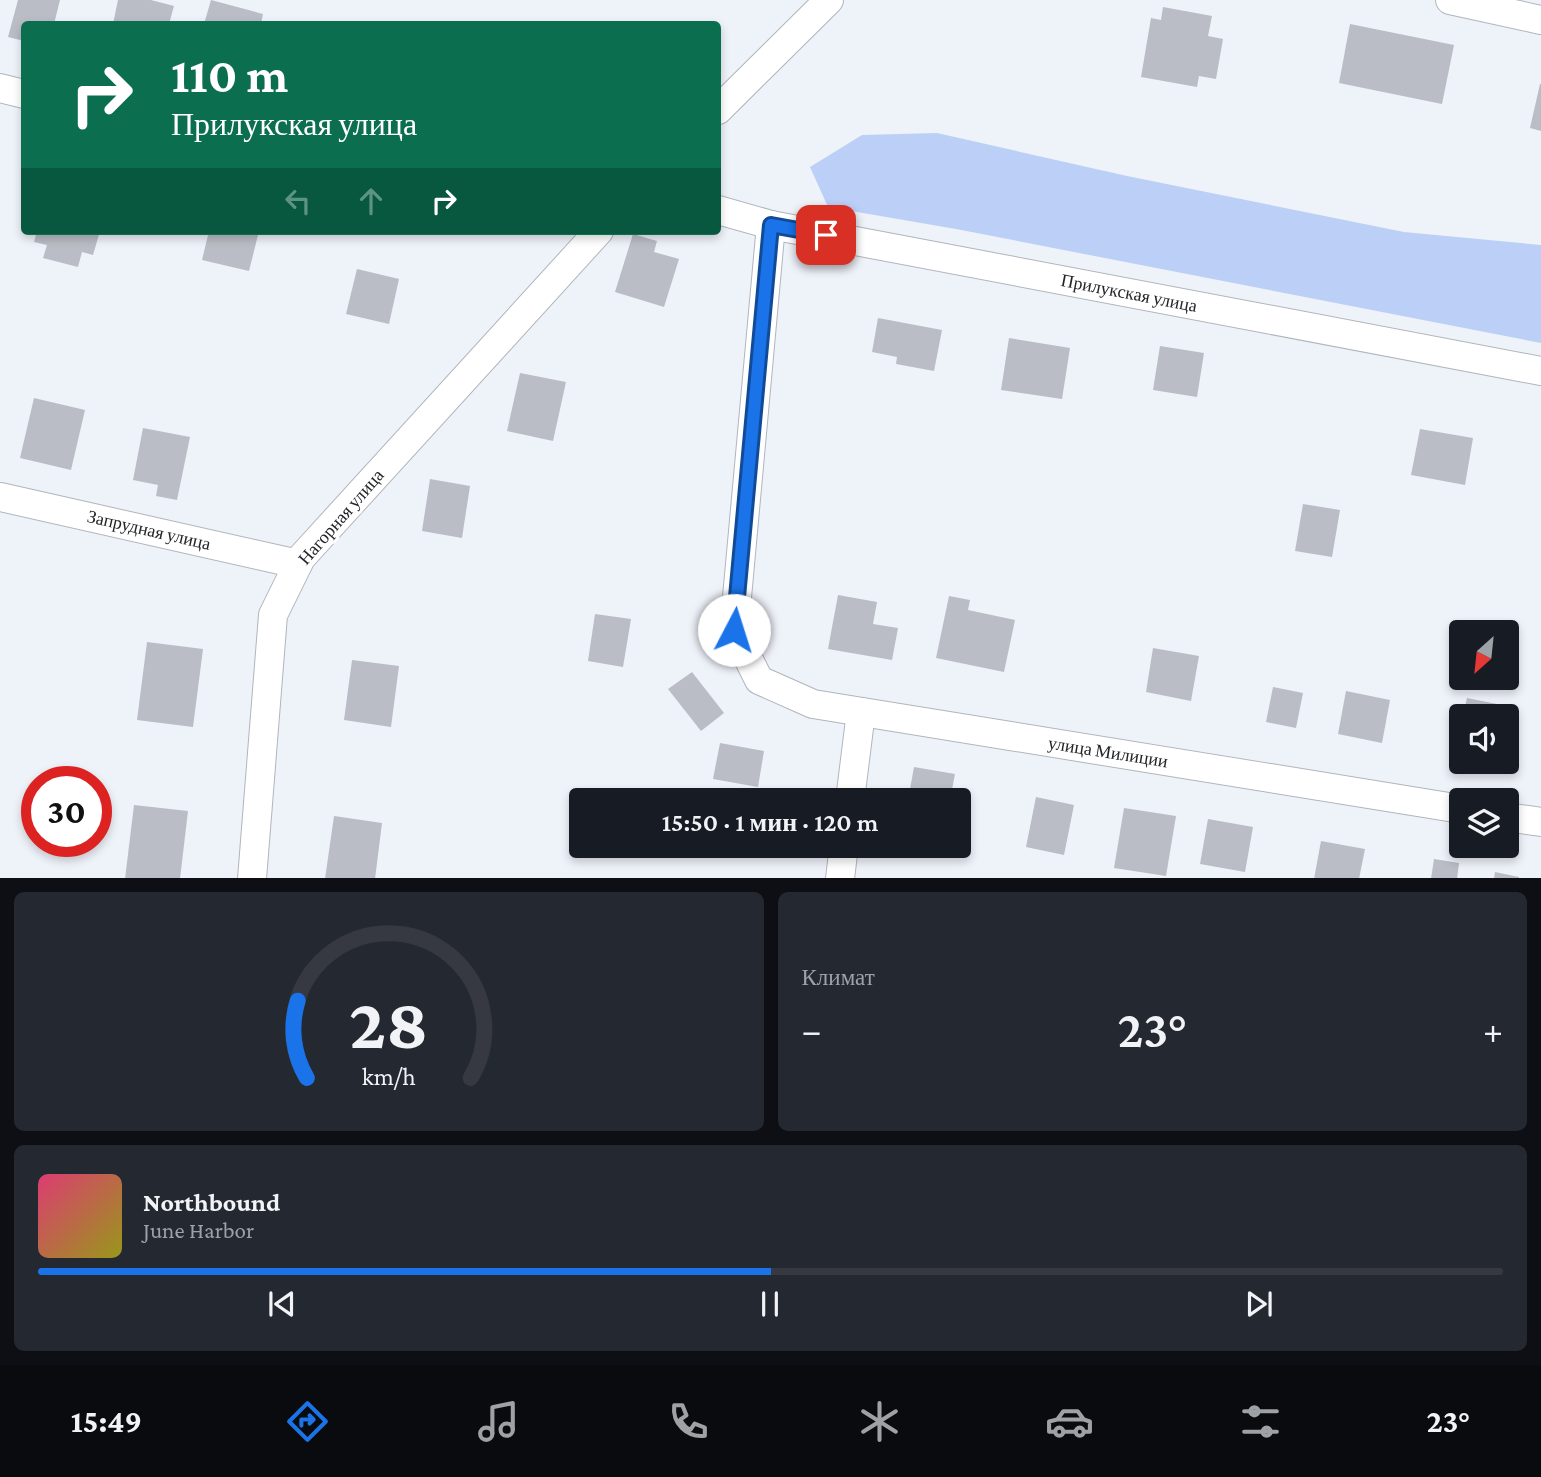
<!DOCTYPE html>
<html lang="ru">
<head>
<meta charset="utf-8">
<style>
	body { margin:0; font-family:"Crimson Pro",serif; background:#242831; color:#f1f3f6; height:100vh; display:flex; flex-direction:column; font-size:26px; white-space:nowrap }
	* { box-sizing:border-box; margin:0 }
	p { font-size:23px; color:#9ea1a6 }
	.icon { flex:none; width:38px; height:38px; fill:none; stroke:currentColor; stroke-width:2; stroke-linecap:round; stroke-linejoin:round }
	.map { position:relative; height:878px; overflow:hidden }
	.drawer { display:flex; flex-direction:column; gap:14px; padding:14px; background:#0d0f14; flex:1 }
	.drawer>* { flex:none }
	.guide { position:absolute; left:21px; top:21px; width:700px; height:214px; border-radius:7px; box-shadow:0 4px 10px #0003; background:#0b6e4f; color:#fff; overflow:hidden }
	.needle { width:46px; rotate:207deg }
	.controls { position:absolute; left:1449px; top:620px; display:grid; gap:14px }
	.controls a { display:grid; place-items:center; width:70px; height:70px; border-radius:7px; background:#171b24; box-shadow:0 4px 10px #0003; font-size:35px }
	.speed { position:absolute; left:21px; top:766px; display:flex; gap:14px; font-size:35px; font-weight:700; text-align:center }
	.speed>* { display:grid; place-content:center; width:91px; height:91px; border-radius:50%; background:#171b24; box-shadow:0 4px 10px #0003; line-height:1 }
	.speed .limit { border:10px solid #d22; background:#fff; color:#111 }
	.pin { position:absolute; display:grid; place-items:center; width:60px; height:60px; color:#fff; margin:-30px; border-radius:14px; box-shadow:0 4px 10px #0006 }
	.me { position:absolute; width:77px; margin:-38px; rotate:5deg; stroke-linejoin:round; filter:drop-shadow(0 0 5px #0008) }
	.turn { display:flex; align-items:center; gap:24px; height:147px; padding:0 35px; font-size:32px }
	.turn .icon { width:91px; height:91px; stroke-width:2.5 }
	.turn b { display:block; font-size:49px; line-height:60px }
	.lanes { display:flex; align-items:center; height:66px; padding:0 35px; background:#0003; justify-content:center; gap:35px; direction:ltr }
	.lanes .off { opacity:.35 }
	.big { font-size:52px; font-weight:600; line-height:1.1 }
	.drawer .tile { flex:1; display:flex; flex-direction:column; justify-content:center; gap:10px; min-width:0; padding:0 24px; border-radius:10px; background:#242831 }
	.drawer .dial { align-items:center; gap:0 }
	.dial svg { height:182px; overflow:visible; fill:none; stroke:#363941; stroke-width:7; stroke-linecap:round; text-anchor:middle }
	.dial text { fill:#f1f3f6; stroke:none }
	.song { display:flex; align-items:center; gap:21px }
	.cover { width:84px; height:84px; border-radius:10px; background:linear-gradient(135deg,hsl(340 70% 55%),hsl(60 70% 35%)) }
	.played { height:7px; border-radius:4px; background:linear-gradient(90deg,#1a73e8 50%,#363941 50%) }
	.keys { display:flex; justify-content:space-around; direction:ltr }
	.heat { display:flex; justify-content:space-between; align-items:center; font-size:38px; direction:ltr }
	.drawer .tiles { flex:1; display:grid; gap:14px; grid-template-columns:1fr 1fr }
	.tile:last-child { grid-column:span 2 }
	.trip { position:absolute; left:569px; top:788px; width:402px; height:70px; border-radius:7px; background:#171b24; box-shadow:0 4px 10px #0003; font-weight:600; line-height:70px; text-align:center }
	.dock { display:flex; height:112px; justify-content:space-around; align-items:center; background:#090b0e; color:#9ea1a6 }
	.dock .icon { width:49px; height:49px }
	.dock .on { color:#1a73e8 }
	.dock b { font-size:32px; color:#f1f3f6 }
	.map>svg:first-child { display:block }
</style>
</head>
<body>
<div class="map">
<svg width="1541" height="879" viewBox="0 0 1541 879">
	<rect width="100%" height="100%" fill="#eef2f9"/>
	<polygon fill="#bcd0f7" points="937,133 1127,176 1404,232 1541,245 1541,343 956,229 828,207 810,167 862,135"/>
	<g fill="#babdc5">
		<polygon points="18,0 60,0 54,24 24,24 24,41 8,37"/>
		<polygon points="118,0 151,0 174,6 169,24 113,24"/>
		<polygon points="211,0 263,14 261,24 204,24"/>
		<polygon points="1163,7 1212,16 1208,36 1223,39 1216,79 1199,76 1197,87 1141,77 1151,18 1161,20"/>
		<polygon points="1350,24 1454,45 1442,104 1339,83"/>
		<polygon points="1540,84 1541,84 1541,131 1530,128"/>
		<polygon points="37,231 100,231 93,255 82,252 78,267 43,258 47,245 34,242"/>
		<polygon points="209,231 259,231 249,271 202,260"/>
		<polygon points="633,234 657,241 654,252 679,259 664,307 615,292"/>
		<polygon points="357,269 399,279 389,324 346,314"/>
		<polygon points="878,318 942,330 934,371 896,364 897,357 872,352"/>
		<polygon points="1009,338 1070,348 1062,399 1001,390"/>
		<polygon points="1160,346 1204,353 1197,397 1153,390"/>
		<polygon points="520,373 566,382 553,441 507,431"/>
		<polygon points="34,398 85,410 71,470 20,458"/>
		<polygon points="143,428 190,437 177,500 156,496 158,485 133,480"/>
		<polygon points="1420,429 1473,438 1465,485 1411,475"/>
		<polygon points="430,479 470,486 462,538 422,531"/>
		<polygon points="1303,504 1340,510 1332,557 1295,551"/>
		<polygon points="838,595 877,602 873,624 898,628 892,660 828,649"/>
		<polygon points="949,596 970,600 968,610 1015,620 1004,672 936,658"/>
		<polygon points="595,614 631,619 623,667 588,661"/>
		<polygon points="147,642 203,649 193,727 137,720"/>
		<polygon points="1153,648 1199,656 1191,701 1146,692"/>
		<polygon points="352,660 399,666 391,727 344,720"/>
		<polygon points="692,672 724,713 701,731 668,689"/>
		<polygon points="1273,687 1303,693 1296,728 1266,722"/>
		<polygon points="1346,691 1390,700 1382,743 1338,734"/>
		<polygon points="1467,698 1512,707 1508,728 1507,716 1463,716"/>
		<polygon points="720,743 764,751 758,787 713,779"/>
		<polygon points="914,767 955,774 950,800 908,800"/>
		<polygon points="1036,797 1074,805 1064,855 1026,847"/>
		<polygon points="959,799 967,801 960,836 959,836"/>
		<polygon points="134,805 188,811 180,879 125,879"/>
		<polygon points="1124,808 1176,816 1166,876 1114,868"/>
		<polygon points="334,816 382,823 375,879 325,879"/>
		<polygon points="1208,819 1253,827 1245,872 1200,864"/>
		<polygon points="1321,841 1365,849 1359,879 1314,879"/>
		<polygon points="1434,859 1459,863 1457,879 1431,879"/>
		<polygon points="1495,872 1519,877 1519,879 1494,879"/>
	</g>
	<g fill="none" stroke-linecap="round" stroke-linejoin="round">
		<defs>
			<g id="street">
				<polyline points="1450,0 1541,20"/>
				<polyline points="0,88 24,94"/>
				<polyline points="718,110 829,0"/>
				<polyline points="718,210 771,225 1541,371"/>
				<polyline points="771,225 734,630 759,680 813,704 1461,809"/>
				<polyline points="0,497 298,564"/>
				<polyline points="850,800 861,712"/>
				<polyline points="1507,817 1541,822"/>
				<polyline points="252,879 273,615 301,558 599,231"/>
				<polyline points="840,879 844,845"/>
			</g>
		</defs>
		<use href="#street" stroke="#b1b5bc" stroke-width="30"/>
		<use href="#street" stroke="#fff" stroke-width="28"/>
	</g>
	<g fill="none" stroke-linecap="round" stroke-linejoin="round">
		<defs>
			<polyline id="route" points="734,630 771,225 826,235"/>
		</defs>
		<use href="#route" stroke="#114b97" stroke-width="18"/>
		<use href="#route" stroke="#1a73e8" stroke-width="12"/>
	</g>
	<g text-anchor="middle" stroke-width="6" stroke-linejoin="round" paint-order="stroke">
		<g font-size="18" fill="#242528" stroke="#fff">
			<text transform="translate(1129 293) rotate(11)" y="6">Прилукская улица</text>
			<text transform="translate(341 517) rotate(-49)" y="6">Нагорная улица</text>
			<text transform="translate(149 530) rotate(13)" y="6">Запрудная улица</text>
			<text transform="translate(1108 752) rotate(9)" y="6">улица Милиции</text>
		</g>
	</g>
</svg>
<div class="controls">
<a><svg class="needle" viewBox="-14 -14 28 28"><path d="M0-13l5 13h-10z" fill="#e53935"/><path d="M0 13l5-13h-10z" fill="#9ea1a6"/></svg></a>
<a><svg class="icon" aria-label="sound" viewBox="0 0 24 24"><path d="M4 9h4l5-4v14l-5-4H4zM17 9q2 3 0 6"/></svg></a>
<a><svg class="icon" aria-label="layers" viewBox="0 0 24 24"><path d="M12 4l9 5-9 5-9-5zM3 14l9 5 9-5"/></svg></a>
</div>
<div class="speed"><div class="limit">30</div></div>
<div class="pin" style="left:826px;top:235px;background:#d93025"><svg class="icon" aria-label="arrive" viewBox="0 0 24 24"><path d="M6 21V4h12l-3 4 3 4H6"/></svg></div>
<svg class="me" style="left:734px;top:630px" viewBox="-20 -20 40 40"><circle r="19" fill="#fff"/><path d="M0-13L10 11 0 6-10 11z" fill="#1a73e8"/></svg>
<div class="trip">15:50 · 1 мин · 120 m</div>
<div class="guide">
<div class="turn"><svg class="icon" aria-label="right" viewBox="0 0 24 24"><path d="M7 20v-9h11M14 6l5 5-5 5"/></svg><div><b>110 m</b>Прилукская улица</div></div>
<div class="lanes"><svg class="icon off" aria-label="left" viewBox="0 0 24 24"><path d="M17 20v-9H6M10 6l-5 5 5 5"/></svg><svg class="icon off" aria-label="ahead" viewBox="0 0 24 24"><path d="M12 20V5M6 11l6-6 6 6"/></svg><svg class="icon" aria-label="right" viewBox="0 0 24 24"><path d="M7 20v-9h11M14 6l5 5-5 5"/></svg></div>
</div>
</div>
<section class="drawer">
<div class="tiles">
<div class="tile dial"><svg viewBox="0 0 100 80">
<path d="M14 69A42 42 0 1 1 86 69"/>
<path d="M14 69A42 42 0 0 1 10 35" stroke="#1a73e8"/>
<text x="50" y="56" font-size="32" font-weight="700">28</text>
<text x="50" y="72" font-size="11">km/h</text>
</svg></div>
<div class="tile"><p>Климат</p>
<div class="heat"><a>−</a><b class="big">23°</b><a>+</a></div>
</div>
<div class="tile">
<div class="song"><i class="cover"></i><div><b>Northbound</b><p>June Harbor</p></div></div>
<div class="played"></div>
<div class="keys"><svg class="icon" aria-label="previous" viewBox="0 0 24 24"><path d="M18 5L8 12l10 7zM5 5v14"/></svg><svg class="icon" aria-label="pause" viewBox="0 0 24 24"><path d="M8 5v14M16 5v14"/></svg><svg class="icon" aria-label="next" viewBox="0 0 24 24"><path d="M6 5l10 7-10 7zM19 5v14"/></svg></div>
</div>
</div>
</section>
<nav class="dock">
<b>15:49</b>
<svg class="icon on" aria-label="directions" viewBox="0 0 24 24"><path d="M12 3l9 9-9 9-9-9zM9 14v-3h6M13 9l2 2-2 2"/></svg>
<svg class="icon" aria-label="music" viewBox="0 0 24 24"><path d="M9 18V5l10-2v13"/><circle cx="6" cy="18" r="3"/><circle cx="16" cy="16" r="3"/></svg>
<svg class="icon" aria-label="phone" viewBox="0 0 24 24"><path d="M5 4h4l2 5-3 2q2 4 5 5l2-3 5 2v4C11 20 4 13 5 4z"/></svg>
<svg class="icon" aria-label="climate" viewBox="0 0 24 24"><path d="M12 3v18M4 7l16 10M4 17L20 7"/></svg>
<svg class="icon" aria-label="car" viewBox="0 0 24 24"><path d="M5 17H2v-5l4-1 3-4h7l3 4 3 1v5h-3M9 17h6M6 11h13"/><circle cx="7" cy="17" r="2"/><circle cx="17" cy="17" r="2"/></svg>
<svg class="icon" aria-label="filters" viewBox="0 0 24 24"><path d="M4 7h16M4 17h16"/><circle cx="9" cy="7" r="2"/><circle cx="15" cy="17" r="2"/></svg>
<b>23°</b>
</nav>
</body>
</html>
